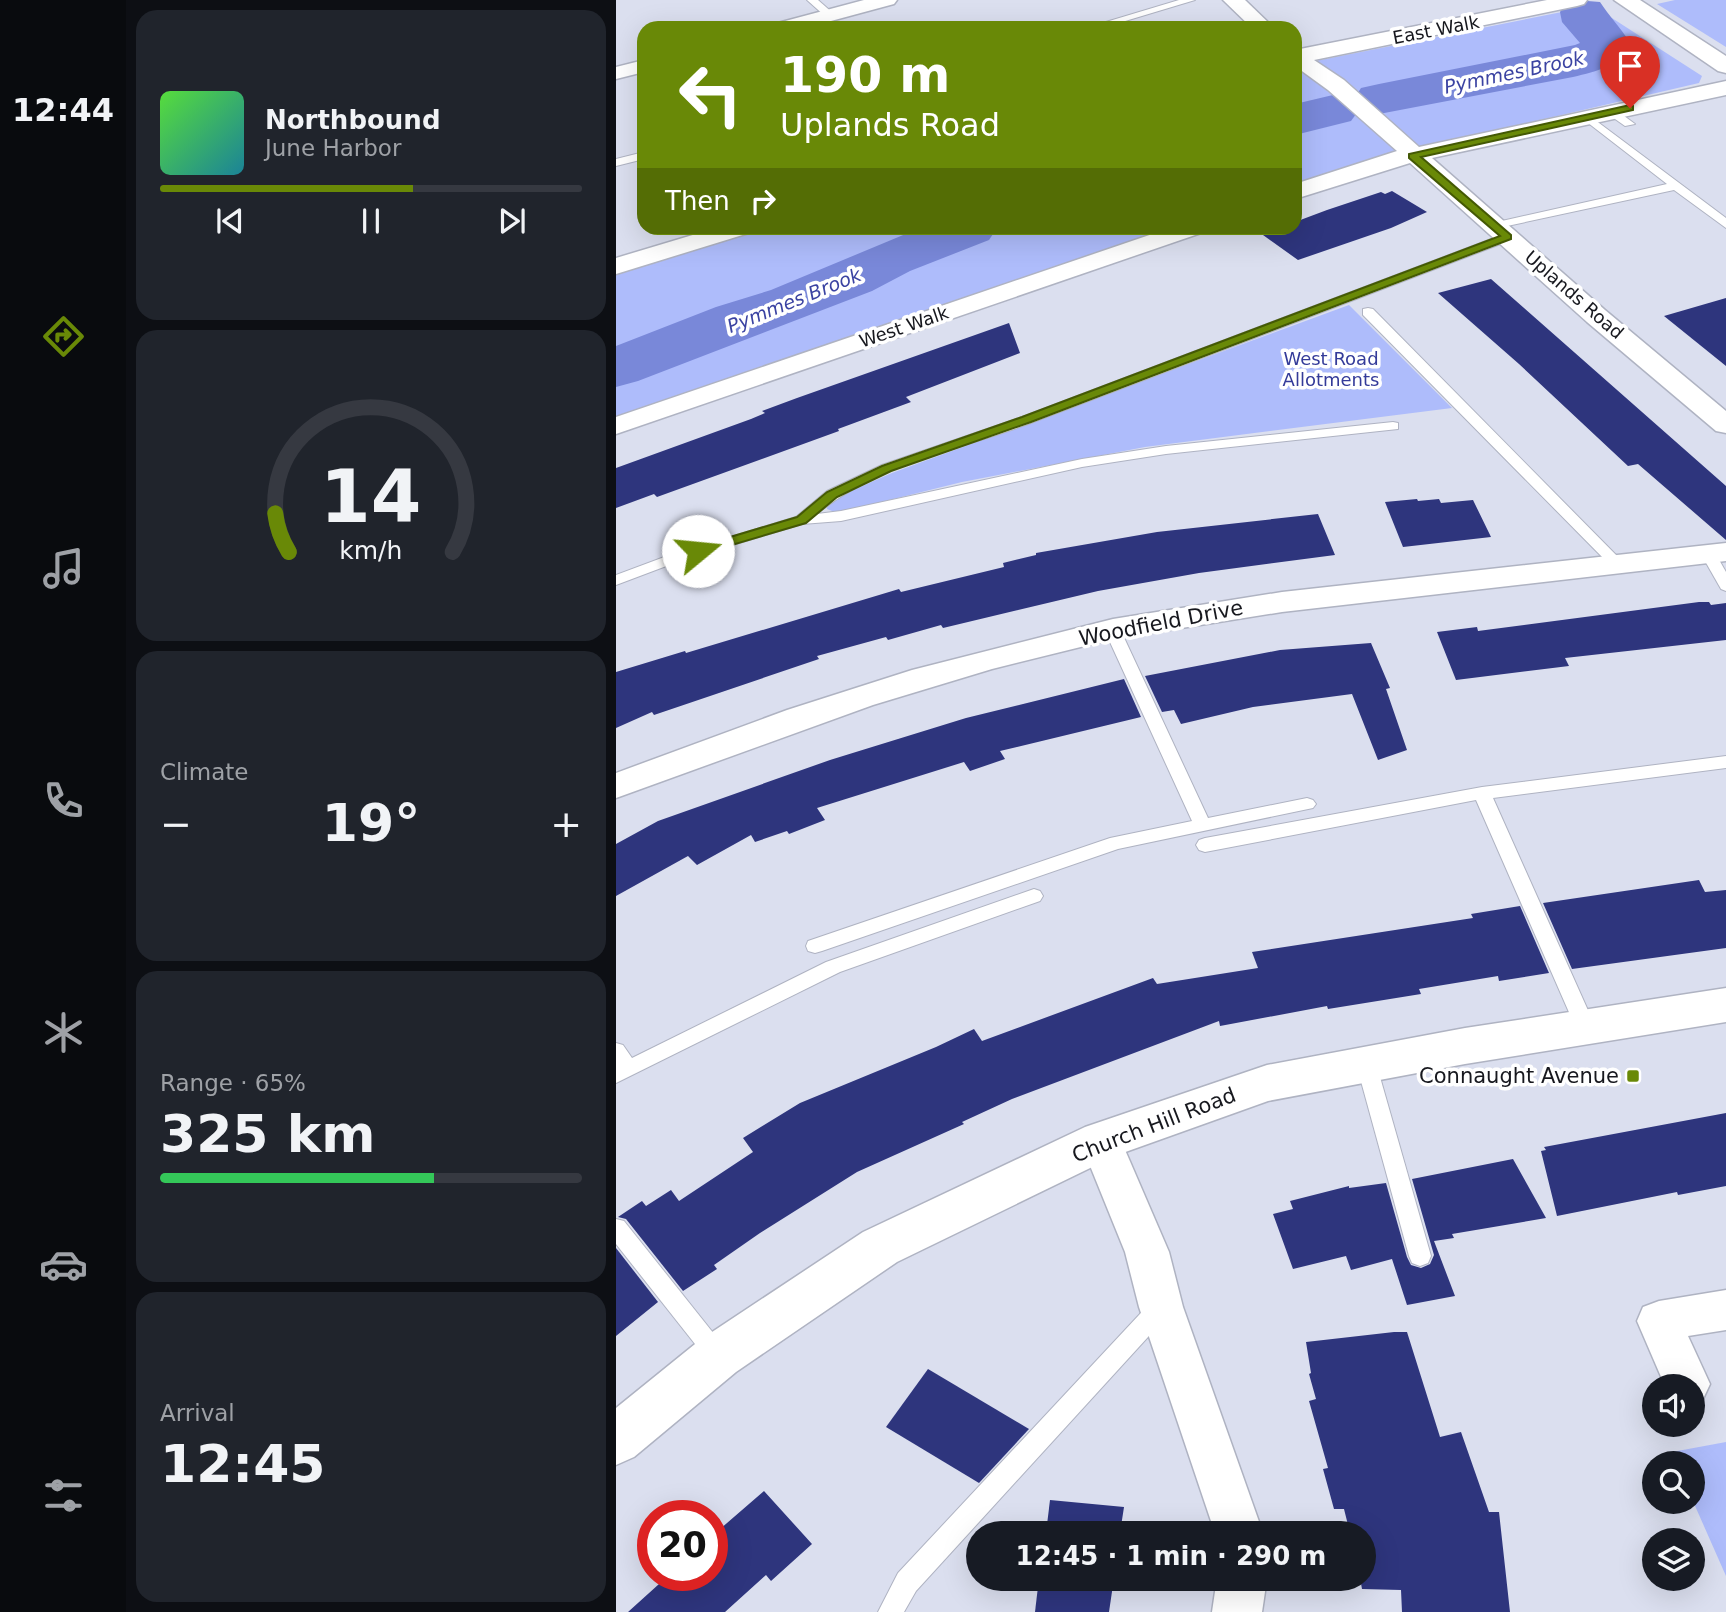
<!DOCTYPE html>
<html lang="en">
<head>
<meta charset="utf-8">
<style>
	body { margin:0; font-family:"DejaVu Sans",sans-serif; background:#20242c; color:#f1f3f6; height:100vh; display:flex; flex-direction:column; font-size:26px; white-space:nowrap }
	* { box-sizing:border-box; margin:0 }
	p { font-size:23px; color:#9ea1a6 }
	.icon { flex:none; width:38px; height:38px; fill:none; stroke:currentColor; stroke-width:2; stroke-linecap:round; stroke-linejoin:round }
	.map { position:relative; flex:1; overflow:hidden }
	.drawer { display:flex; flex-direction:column; gap:10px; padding:10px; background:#0d0f14; width:490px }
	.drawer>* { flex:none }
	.top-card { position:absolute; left:21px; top:21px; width:665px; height:214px; border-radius:21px; box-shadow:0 7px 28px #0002; background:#698907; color:#fff; overflow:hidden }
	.buttons { position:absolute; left:1026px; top:1374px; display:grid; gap:14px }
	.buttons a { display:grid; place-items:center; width:63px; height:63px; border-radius:50%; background:#171b24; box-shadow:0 7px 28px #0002; font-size:35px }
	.speed { position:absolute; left:21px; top:1500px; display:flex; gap:14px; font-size:35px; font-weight:700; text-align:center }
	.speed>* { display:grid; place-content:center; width:91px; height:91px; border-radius:50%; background:#171b24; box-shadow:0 7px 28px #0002; line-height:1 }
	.speed .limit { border:10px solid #d22; background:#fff; color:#111 }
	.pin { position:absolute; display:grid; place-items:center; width:60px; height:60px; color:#fff; margin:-72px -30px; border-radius:50% 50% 50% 0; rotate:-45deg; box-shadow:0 0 7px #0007 }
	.pin .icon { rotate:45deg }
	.me { position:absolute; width:77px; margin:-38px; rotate:73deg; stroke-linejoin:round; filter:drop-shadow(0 0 5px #0008) }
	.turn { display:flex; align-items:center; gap:24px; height:147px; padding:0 28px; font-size:32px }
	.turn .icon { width:91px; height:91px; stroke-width:2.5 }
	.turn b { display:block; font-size:49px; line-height:60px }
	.then { display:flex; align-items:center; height:66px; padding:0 28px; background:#0003; gap:14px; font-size:26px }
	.big { font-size:52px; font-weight:800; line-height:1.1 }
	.drawer .card { flex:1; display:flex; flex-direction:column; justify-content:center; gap:10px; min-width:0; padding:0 24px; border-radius:21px; background:#20242c }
	.drawer .dial { align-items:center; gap:0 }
	.dial svg { height:182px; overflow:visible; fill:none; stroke:#363941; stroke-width:7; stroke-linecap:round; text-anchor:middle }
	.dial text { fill:#f1f3f6; stroke:none }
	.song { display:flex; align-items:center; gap:21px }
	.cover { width:84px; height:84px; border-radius:10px; background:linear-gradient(135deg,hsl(110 70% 55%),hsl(190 70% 35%)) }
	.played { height:7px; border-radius:4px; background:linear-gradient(90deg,#698907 60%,#363941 60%) }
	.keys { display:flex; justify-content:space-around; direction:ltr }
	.heat { display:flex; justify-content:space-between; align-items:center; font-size:38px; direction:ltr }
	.charge { height:10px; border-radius:5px; background:linear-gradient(90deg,#34c759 65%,#363941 0) }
	.trip { position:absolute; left:350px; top:1521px; width:410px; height:70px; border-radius:35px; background:#171b24; box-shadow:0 7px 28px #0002; font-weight:800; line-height:70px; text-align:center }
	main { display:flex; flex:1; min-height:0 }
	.tab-bar { display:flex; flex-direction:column; width:126px; justify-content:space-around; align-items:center; background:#090b0e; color:#9ea1a6 }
	.tab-bar .icon { width:49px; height:49px }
	.tab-bar .selected { color:#698907 }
	.tab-bar b { font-size:32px; color:#f1f3f6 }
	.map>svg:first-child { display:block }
</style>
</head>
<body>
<main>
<nav class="tab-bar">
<b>12:44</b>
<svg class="icon selected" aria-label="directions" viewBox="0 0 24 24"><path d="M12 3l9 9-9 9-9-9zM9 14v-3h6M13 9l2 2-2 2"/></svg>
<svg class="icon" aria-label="music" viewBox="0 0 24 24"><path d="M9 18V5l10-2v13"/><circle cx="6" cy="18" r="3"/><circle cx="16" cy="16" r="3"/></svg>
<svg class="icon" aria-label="phone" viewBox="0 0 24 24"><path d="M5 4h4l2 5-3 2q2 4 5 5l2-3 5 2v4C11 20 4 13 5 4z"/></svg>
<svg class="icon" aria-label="climate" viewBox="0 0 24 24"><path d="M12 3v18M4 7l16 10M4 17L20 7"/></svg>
<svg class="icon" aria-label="car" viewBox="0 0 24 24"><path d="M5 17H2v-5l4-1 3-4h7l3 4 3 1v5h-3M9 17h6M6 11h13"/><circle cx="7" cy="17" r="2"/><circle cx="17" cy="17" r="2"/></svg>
<svg class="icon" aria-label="filters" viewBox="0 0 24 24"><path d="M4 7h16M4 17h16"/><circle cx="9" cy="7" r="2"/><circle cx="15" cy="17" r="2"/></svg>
</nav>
<section class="drawer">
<div class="card">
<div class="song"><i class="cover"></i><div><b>Northbound</b><p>June Harbor</p></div></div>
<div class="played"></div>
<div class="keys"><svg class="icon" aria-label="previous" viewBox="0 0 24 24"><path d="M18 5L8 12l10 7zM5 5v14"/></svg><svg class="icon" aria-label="pause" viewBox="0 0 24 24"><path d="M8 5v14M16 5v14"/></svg><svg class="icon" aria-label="next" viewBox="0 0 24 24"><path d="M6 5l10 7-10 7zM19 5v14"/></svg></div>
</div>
<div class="card dial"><svg viewBox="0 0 100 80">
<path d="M14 69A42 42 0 1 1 86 69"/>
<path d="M14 69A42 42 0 0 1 8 52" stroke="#698907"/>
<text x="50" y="56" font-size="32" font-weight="700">14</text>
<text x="50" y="72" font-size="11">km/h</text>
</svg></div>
<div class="card"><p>Climate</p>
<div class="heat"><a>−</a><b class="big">19°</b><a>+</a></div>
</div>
<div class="card"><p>Range · 65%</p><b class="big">325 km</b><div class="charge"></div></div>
<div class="card"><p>Arrival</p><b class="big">12:45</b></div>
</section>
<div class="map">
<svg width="1110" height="1612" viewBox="0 0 1110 1612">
	<rect width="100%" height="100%" fill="#dbdfef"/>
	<g fill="#aebcfb">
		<polygon points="1059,0 1110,0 1110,47 1041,4"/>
		<polygon points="951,11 985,11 1086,76 1083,83 769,156 679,187 679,65"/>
		<polygon points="145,228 561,228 0,419 0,273"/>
		<polygon points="733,305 836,408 529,447 346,482 221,513 211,509 212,501 276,473"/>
		<polygon points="1110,1442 1110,1576 1076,1499 1076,1463 1060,1463 1056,1452"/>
	</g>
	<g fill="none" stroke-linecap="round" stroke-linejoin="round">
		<g fill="#7988d9" fill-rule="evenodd">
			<path d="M959,0L984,2C993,16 1004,27 1013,41C1005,67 981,71 957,77L763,114L745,110L738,99L745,88L763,84L959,45L964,43L946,22L944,12L950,2Z"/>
			<polygon points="717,95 735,99 743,110 735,121 679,135 679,104"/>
			<polygon points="304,228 381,228 373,240 294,271 256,291 22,381 0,387 0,346 100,307 155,290"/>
		</g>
	</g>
	<g fill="#2e357d">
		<polygon points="776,191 811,212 775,228 682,260 647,235 665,228 679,228 679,222 711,210 765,192 769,194"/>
		<polygon points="875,279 1110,486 1110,540 1022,464 1012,466 903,364 822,293"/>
		<polygon points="1110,298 1110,366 1048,316"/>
		<polygon points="393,323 404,353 290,397 295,402 222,429 223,431 41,497 38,494 0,508 0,468 135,419 149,413 146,411 181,398"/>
		<polygon points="801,499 802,501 823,499 825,503 857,500 875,537 787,547 769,502"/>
		<polygon points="702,514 719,555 583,573 482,591 327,628 325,625 272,640 270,637 201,656 203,659 38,715 36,712 0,728 0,672 69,651 70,653 283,589 285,592 388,567 387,563 420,555 420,553 541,532"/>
		<polygon points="1083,602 1093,602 1095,605 1110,603 1110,640 949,658 953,666 840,680 821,632 861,627 862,631"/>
		<polygon points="755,643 774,688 770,689 791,750 762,760 736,694 637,707 565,724 558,710 546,712 529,676 664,650"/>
		<polygon points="508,679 525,717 384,751 389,759 354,771 348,762 201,808 209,820 173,834 171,831 139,842 135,835 81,865 72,856 0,896 0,844 42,821 214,760 350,718"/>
		<polygon points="1083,880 1089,892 1110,890 1110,948 956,969 927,903"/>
		<polygon points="904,906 933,973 883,981 882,976 803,989 805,994 712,1009 711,1006 604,1026 603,1021 396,1099 346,1122 348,1124 241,1172 144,1233 98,1265 101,1269 67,1291 10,1219 2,1217 26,1201 30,1206 55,1190 63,1201 137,1152 127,1138 184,1103 320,1047 358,1029 366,1041 537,978 541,984 642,968 636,952 857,918 855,914"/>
		<polygon points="1110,1113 1110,1186 1062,1195 1061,1192 941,1216 925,1151 930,1150 928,1147"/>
		<polygon points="897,1159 930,1218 836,1234 838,1238 818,1241 839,1296 791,1305 776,1259 735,1270 730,1256 677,1269 657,1214 677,1209 674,1201 733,1186 733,1188 770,1183 791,1257 795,1265 805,1268 814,1264 818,1255 796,1179"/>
		<polygon points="0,1248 42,1302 0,1336"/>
		<polygon points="778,1332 791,1332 824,1437 845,1432 873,1512 883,1512 894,1612 786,1612 785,1590 746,1589 744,1578 747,1578 747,1533 734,1533 728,1509 718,1509 707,1469 712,1468 693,1401 700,1399 693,1374 695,1373 690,1342"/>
		<polygon points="312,1369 413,1429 363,1483 270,1427"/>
		<polygon points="148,1491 196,1544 155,1581 150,1575 109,1612 12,1612 53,1575 96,1575 96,1536"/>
		<polygon points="434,1500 508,1507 504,1533 430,1533"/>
		<polygon points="423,1578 498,1578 493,1612 419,1612"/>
	</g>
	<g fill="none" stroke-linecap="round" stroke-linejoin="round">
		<defs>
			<g id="service">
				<polygon points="191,0 202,0 219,15 210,17"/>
				<polygon points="563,0 579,0 486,28 470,28"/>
				<polygon points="992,110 1000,110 1019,124 1009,126 992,114"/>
				<polygon points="971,114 1110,218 1110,228 1058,190 877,229 877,223 1051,184 967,119 967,115"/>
				<polygon points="28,152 28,159 0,166 0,159"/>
				<path d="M891,233L895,234V240C737,300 579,361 420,421C348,449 261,463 201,514L225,511L466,459L550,446L777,422L782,423V429L550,454L466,467L225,521L186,524L61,562L0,585V575L51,556L180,517L211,491L266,465L406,417Z"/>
				<polygon points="752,308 757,309 1006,561 1009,564 1006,567 996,567 747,315 747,309"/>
				<polygon points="1093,549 1098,551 1110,572 1110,591 1105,589 1085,554"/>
				<polygon points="496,624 504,629 592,818 691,798 697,800 700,804 697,808 502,849 206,951 199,953 192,951 190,946 192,941 494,838 576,821 488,629"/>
				<polygon points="1110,756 1110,768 877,798 979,1026 976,1032 969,1034 962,1032 959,1026 860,800 589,852 583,850 580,845 583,840 589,838 866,787"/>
				<polygon points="418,889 424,891 427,896 424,901 224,972 0,1083 0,1043 7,1045 16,1058 210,962"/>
				<polygon points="750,1055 757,1057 760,1063 815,1256 812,1263 804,1266 796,1263 793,1256 740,1063 743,1057"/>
				<polygon points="0,1219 8,1221 110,1349 113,1356 110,1363 102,1366 94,1363 0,1244"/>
				<polygon points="545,1297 553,1300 556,1307 553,1314 300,1591 288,1612 262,1612 282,1573 537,1300"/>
			</g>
			<g id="minor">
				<polygon points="248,0 281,0 278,4 189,28 155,28 158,24"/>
				<polygon points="607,0 629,0 658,28 636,28"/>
				<polygon points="931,0 971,0 968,4 961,6 698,60 728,80 803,147 1110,81 1110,95 816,158 989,310 1110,411 1110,433 1100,431 971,322 794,163 679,199 679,184 781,151 712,90 679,66 679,50"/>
				<polygon points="28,60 28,72 0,79 0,67"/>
				<polygon points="100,228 136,228 133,233 0,274 0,258"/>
				<polygon points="554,228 588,228 585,233 0,434 0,417"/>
				<polygon points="1110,543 1110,561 666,612 497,639 376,669 257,705 0,798 0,773 171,710 296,670 497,619 666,592"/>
				<polygon points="485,1124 500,1129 553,1252 567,1307 647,1533 599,1533 523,1307 509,1252 464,1141 470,1129"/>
				<polygon points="1110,1290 1110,1330 1072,1336 1094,1384 1087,1399 1076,1403 1076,1386 1049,1386 1021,1321 1027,1307 1043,1301"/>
				<polygon points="601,1578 651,1578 646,1612 596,1612"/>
			</g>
			<polygon id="tertiary" points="1110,988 1110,1022 849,1064 652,1101 501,1155 281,1262 120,1372 18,1457 0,1465 0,1408 84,1340 247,1232 469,1127 651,1065 849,1028"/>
			<polygon id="secondary" points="998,0 1024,0 1110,56 1110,73 1102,71"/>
		</defs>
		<use href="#service" stroke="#afb3c2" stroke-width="2"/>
		<use href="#minor" stroke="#afb3c2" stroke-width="3"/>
		<use href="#tertiary" stroke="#afb3c2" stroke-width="3"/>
		<use href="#secondary" stroke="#afb3c2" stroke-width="3"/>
		<use href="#service" fill="#fff" fill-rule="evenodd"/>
		<use href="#minor" fill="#fff" fill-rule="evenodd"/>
		<use href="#tertiary" fill="#fff" fill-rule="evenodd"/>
		<use href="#secondary" fill="#fff" fill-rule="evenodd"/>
	</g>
	<polygon fill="#698907" stroke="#445905" stroke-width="2" points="1014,105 1017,106 1017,110 805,157 895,235 895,239 415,422 275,471 221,497 190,523 82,555 75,551 77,548 181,517 211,492 266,466 406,417 884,236 793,158 793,154"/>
	<rect fill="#698907" stroke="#fff" stroke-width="2.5" x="1010" y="1069" width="14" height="14" rx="3.5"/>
	<g text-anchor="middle" stroke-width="7" stroke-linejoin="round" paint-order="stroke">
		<g font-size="18" fill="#17181e" stroke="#fff">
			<text transform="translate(820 30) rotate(-11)" y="6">East Walk</text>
			<text transform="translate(958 295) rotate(41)" y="6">Uplands Road</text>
			<text transform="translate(288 327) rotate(-19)" y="6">West Walk</text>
		</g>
		<g font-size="18" fill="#343b99" stroke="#fff">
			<text x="715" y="365">West Road<tspan x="715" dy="21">Allotments</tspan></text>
		</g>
		<g font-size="19" font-style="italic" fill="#3b43a2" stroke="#fff">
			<text transform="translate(898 72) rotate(-12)" y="7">Pymmes Brook</text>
			<text transform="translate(178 300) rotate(-22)" y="7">Pymmes Brook</text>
		</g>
		<g font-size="21" fill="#17181e" stroke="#fff">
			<text transform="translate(545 623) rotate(-11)" y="7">Woodfield Drive</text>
			<text transform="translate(538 1125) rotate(-21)" y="7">Church Hill Road</text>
		</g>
		<g font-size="21" fill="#17181e" stroke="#fff" text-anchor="end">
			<text x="1003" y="1083">Connaught Avenue</text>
		</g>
	</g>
</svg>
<div class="buttons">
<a><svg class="icon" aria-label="sound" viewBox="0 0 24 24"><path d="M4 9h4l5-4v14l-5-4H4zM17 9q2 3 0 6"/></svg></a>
<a><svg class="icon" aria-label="search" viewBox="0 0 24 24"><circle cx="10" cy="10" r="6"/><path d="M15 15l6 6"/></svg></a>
<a><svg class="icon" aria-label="layers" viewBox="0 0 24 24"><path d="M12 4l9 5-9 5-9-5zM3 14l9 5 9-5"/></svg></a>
</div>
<div class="speed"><div class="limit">20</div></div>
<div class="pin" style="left:1014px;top:108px;background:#d93025"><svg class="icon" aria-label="arrive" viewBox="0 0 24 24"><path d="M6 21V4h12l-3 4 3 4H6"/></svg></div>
<svg class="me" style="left:82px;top:551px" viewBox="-20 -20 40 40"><circle r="19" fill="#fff"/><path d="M0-13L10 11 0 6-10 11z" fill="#698907"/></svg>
<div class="trip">12:45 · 1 min · 290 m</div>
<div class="top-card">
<div class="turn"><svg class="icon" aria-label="left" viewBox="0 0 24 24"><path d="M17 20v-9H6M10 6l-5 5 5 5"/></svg><div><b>190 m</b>Uplands Road</div></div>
<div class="then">Then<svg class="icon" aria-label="right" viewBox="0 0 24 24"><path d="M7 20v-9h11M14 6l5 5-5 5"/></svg></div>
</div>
</div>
</main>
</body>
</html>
